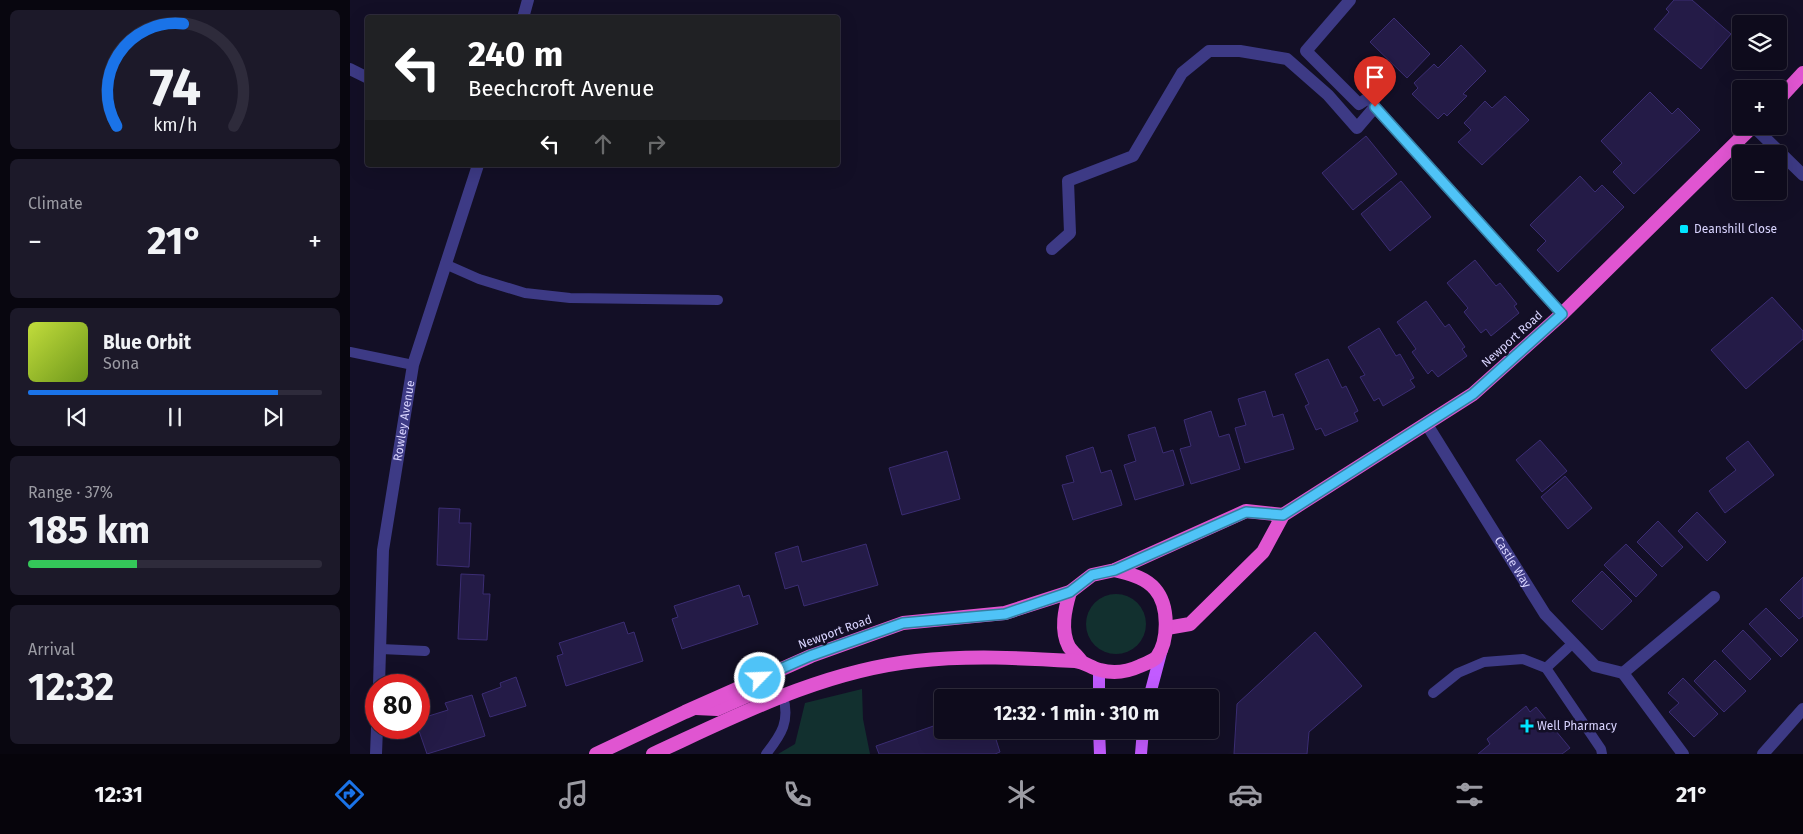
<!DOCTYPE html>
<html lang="en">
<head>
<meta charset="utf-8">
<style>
	body { margin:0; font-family:"Fira Sans",sans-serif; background:#1c1929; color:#f1f3f6; height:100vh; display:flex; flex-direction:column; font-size:19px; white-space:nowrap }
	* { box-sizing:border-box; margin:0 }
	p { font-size:16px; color:#9b9ba3 }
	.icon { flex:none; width:28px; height:28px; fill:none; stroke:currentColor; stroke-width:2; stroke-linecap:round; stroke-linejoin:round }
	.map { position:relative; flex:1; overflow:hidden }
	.sheet { display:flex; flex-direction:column; gap:10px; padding:10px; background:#08060f; width:350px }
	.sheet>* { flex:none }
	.banner { position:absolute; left:15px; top:15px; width:475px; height:152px; border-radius:5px; box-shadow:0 5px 20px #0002,0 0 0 1px #2e2b3b; background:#202124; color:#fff; overflow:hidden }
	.controls { position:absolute; left:1382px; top:15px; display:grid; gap:10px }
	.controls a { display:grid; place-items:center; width:55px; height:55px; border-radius:5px; background:#0e0b1c; box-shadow:0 5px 20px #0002,0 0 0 1px #2e2b3b; font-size:25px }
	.speed { position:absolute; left:15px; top:674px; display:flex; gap:10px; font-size:25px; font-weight:700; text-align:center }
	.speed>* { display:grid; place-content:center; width:65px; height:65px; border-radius:50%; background:#0e0b1c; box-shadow:0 5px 20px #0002,0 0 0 1px #2e2b3b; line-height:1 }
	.speed .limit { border:8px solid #d22; background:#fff; color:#111 }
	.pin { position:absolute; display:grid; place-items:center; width:42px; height:42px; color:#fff; margin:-51px -21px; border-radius:50% 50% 50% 0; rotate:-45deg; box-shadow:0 0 5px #0007 }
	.pin .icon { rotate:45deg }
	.me { position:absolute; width:55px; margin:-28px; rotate:66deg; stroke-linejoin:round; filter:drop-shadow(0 0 4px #0008) }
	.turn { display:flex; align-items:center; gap:18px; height:105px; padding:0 20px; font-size:22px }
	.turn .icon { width:65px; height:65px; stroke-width:2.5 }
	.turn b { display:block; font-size:35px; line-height:42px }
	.lanes { display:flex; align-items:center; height:48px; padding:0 20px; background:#0003; justify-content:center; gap:25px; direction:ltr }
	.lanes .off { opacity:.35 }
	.big { font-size:38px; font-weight:700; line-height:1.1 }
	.sheet .tile { flex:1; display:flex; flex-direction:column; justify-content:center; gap:8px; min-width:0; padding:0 18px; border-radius:8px; background:#1c1929 }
	.sheet .dial { align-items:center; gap:0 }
	.dial svg { height:130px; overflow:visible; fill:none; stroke:#2e2b3b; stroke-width:7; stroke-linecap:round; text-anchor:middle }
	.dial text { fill:#f1f3f6; stroke:none }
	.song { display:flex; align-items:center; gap:15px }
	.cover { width:60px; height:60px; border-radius:8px; background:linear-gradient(135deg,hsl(70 70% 55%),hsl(80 70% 35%)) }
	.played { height:5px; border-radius:2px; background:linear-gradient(90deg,#1a73e8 85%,#2e2b3b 85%) }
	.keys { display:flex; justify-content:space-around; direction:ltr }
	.heat { display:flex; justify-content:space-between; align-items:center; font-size:28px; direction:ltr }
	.charge { height:8px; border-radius:4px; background:linear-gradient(90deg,#34c759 37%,#2e2b3b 0) }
	.trip { position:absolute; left:584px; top:689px; width:285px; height:50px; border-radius:5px; background:#0e0b1c; box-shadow:0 5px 20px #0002,0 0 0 1px #2e2b3b; font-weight:700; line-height:50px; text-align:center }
	.tab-bar { display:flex; height:80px; justify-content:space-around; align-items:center; background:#06040b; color:#9b9ba3 }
	.tab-bar .icon { width:35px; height:35px }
	.tab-bar .active { color:#1a73e8 }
	.tab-bar b { font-size:22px; color:#f1f3f6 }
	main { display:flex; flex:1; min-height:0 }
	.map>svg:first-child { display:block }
</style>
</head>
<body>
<main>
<section class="sheet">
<div class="tile dial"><svg viewBox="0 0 100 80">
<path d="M14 69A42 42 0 1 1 86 69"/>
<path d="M14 69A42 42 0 0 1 55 6" stroke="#1a73e8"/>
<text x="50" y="56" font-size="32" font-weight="700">74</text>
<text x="50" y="72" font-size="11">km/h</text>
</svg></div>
<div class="tile"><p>Climate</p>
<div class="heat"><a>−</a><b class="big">21°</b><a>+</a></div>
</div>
<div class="tile">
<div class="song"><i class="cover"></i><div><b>Blue Orbit</b><p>Sona</p></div></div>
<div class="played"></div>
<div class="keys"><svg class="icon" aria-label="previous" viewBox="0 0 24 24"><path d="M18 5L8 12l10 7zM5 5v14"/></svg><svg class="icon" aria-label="pause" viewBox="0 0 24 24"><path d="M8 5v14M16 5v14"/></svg><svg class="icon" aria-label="next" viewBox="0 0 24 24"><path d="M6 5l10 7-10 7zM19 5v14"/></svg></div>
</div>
<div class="tile"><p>Range · 37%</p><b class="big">185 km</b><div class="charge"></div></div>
<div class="tile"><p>Arrival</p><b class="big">12:32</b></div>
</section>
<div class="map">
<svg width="1453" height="754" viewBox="0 0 1453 754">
	<rect width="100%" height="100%" fill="#130f26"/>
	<g fill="#12302f">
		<circle cx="766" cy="624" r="30"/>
		<polygon points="512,689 513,719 520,754 428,754 445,744 455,703"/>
	</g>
	<g fill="#241b47" stroke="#3b2d73">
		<polygon points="1324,0 1342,0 1381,34 1351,69 1304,29 1319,12 1316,9"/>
		<polygon points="1044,18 1080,54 1057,78 1020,42"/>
		<polygon points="1111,45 1136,71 1113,94 1117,96 1097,116 1094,113 1088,119 1062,94 1068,88 1064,83 1084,64 1088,68"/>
		<polygon points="1300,92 1322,114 1328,108 1350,130 1284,194 1263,172 1272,163 1251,141"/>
		<polygon points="1155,96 1179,120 1132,165 1108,142 1121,130 1114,123 1135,101 1142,108"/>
		<polygon points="1016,136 1047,174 1003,210 972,173"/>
		<polygon points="1230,176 1245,192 1252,185 1274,207 1208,272 1187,250 1196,241 1180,225"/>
		<polygon points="1051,181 1081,217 1040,251 1011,214"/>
		<polygon points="1125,260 1146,286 1150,283 1167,304 1164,306 1169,313 1141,336 1136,329 1131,333 1114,312 1118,308 1097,283"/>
		<polygon points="1422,297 1453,331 1453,339 1396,389 1361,350"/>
		<polygon points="1076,301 1095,327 1099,324 1115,347 1112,349 1117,356 1088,377 1082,370 1078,374 1062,352 1066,349 1047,322"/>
		<polygon points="1029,328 1046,356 1050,354 1064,378 1060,380 1065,387 1033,406 1029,398 1024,401 1010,377 1015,375 998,347"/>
		<polygon points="978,359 992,388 996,386 1008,411 1004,413 1008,421 975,436 971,428 966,430 955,406 959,404 945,374"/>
		<polygon points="915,391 923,417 933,414 944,449 895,463 885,428 896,425 888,399"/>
		<polygon points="861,411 869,437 879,434 890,469 841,484 830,449 841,446 834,420"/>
		<polygon points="805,427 813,453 823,450 834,485 785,500 774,465 786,461 778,435"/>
		<polygon points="1190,440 1217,471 1192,492 1166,460"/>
		<polygon points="1398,441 1424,475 1375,513 1359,491 1386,470 1376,458"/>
		<polygon points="743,447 751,473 761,470 772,505 723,520 712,485 724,482 716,456"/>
		<polygon points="597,451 610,499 552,515 539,468"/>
		<polygon points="1215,476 1242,508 1218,529 1191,497"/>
		<polygon points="89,508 110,509 109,523 121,523 119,567 87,565"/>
		<polygon points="1347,512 1376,542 1357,561 1328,531"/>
		<polygon points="1308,521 1333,547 1312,567 1287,542"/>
		<polygon points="516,544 528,585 454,606 448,585 435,589 425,553 448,546 452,562"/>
		<polygon points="1276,544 1307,575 1286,597 1254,565"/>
		<polygon points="1252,571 1282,601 1252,630 1222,601"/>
		<polygon points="111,574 134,575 133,594 140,594 137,640 108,639"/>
		<polygon points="1453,577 1453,616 1449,619 1430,600"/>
		<polygon points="389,585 393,597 399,595 408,624 332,649 322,619 328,617 324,606"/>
		<polygon points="1416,608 1448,640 1431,657 1399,624"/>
		<polygon points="274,622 278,634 284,632 293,661 216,686 207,656 213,654 209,643"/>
		<polygon points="1393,630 1421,659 1400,680 1372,651"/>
		<polygon points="965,632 1012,686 959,732 957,754 884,754 887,704"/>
		<polygon points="1365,660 1396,691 1374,712 1344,681"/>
		<polygon points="166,677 176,706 140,717 132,694 151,687 150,683"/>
		<polygon points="1333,678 1368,714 1344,737 1319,712 1329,703 1318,693"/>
		<polygon points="122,695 135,736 77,754 68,728 69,719 98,710 95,703"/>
		<polygon points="1176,706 1180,712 1186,707 1220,748 1212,754 1128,754 1140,744 1137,739"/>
		<polygon points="592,723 592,730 629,730 630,734 643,730 650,752 645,754 529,754 526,746"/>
	</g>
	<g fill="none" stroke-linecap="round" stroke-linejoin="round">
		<g stroke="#3d3a85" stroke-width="10">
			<polyline points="95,264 129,279 175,293 220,298 368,300"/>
			<polyline points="0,352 63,365"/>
			<polyline points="31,649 75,651"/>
			<polyline points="1196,668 1223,643"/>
			<polyline points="1083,693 1108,673 1134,662 1173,659 1196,668 1251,749 1252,754"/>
			<path d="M416,754C432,734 440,721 433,696"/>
		</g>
		<g stroke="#3d3a85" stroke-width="12">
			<polyline points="1000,0 956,51 1009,104 1020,97 1025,107 1212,314"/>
			<polyline points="173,18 178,0"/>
			<polyline points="0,69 18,78"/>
			<polyline points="1403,126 1453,175"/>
			<polyline points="702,249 720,233 718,181 783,156 832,73 859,51 890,51 937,59 978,95 1007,128 1025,107"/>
			<path id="s1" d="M1076,423L1195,614L1245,666L1273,673L1364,597"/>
			<polyline points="1273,673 1333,754"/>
			<path id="s2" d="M29,685L33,550L63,365L128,165"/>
			<polyline points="26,754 27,728"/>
			<polyline points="1413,754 1453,709"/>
		</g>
		<g stroke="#c25bff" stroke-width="12">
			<polyline points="749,670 749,698"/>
			<polyline points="799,698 812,649"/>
			<polyline points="749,730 750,754"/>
			<polyline points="791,754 793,730"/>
		</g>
		<g stroke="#e055d1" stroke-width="14">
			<polyline points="1429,99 1453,73"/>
			<path d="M720,592C715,609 710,630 719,647C723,652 728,657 732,662"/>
			<polyline points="817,628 840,624 913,552 933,515 1123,394 1212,314 1403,126"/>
			<polyline points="346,708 367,709 410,690 433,696"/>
			<polyline points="246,754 335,712 461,656 553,623 655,613 720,592 742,575 765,570 896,511 933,515"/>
			<path d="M303,754C388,715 472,671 566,661C619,655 672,658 725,661C735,662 741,668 750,670C764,674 777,672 790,666C795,664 803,661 807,657C819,640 819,605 805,589C795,577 779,574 765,570"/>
		</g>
	</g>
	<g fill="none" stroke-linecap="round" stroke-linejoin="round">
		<defs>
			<polyline id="route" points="410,678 460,656 553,623 655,614 720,592 742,575 765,570 896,512 933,515 1123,394 1212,314 1025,107"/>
		</defs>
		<use href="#route" stroke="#337fa1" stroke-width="12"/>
		<use href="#route" stroke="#4fc3f7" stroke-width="9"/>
	</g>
	<g fill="#00e5ff" stroke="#130f26" stroke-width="2">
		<rect x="1329" y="224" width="10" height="10" rx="2.5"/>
		<path d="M1174.5 718.5h5v5h5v5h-5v5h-5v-5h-5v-5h5z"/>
	</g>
	<g text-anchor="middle" stroke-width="5" stroke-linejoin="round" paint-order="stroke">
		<g font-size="12" fill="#d9d4ff" stroke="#130f26" text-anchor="start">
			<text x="1344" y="233">Deanshill Close</text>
			<text x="1187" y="730">Well Pharmacy</text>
		</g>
		<g font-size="12" fill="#d9d4ff" stroke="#130f26">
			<text transform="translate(1162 339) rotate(-42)" y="4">Newport Road</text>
			<text dy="4" stroke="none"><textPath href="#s2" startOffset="266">Rowley Avenue</textPath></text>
			<text dy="4" stroke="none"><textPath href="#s1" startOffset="164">Castle Way</textPath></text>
			<text transform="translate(485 632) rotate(-20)" y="4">Newport Road</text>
		</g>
	</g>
</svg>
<div class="controls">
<a><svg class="icon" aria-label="layers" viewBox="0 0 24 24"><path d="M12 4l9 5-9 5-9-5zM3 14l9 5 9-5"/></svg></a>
<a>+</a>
<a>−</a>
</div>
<div class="speed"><div class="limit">80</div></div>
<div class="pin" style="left:1025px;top:107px;background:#d93025"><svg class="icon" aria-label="arrive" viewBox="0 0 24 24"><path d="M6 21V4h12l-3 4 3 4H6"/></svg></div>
<svg class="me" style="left:410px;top:678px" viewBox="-20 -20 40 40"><circle r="17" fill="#4fc3f7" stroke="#fff" stroke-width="3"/><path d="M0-11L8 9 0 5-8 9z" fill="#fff"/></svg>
<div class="trip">12:32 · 1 min · 310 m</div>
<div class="banner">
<div class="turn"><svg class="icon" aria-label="left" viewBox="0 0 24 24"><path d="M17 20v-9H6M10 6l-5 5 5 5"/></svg><div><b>240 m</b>Beechcroft Avenue</div></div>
<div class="lanes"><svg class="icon" aria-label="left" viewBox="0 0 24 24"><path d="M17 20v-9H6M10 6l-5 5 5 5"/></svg><svg class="icon off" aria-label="ahead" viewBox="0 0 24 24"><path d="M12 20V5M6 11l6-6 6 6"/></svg><svg class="icon off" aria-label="right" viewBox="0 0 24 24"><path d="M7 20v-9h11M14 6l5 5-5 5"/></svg></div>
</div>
</div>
</main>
<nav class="tab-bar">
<b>12:31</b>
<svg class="icon active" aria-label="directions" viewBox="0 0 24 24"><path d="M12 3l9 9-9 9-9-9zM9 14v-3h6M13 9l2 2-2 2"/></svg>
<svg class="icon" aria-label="music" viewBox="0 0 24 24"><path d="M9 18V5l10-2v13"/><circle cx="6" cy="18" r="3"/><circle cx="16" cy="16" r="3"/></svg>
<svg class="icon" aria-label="phone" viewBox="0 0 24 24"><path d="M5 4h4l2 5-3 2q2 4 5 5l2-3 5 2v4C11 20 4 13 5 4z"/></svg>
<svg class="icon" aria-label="climate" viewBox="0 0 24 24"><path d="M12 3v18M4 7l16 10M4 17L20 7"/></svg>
<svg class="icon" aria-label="car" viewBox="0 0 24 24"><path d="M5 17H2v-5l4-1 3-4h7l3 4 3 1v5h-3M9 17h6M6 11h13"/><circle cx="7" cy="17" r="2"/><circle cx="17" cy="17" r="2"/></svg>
<svg class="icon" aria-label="filters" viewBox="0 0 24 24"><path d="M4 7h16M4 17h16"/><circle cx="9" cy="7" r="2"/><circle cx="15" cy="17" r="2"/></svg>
<b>21°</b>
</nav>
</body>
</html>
